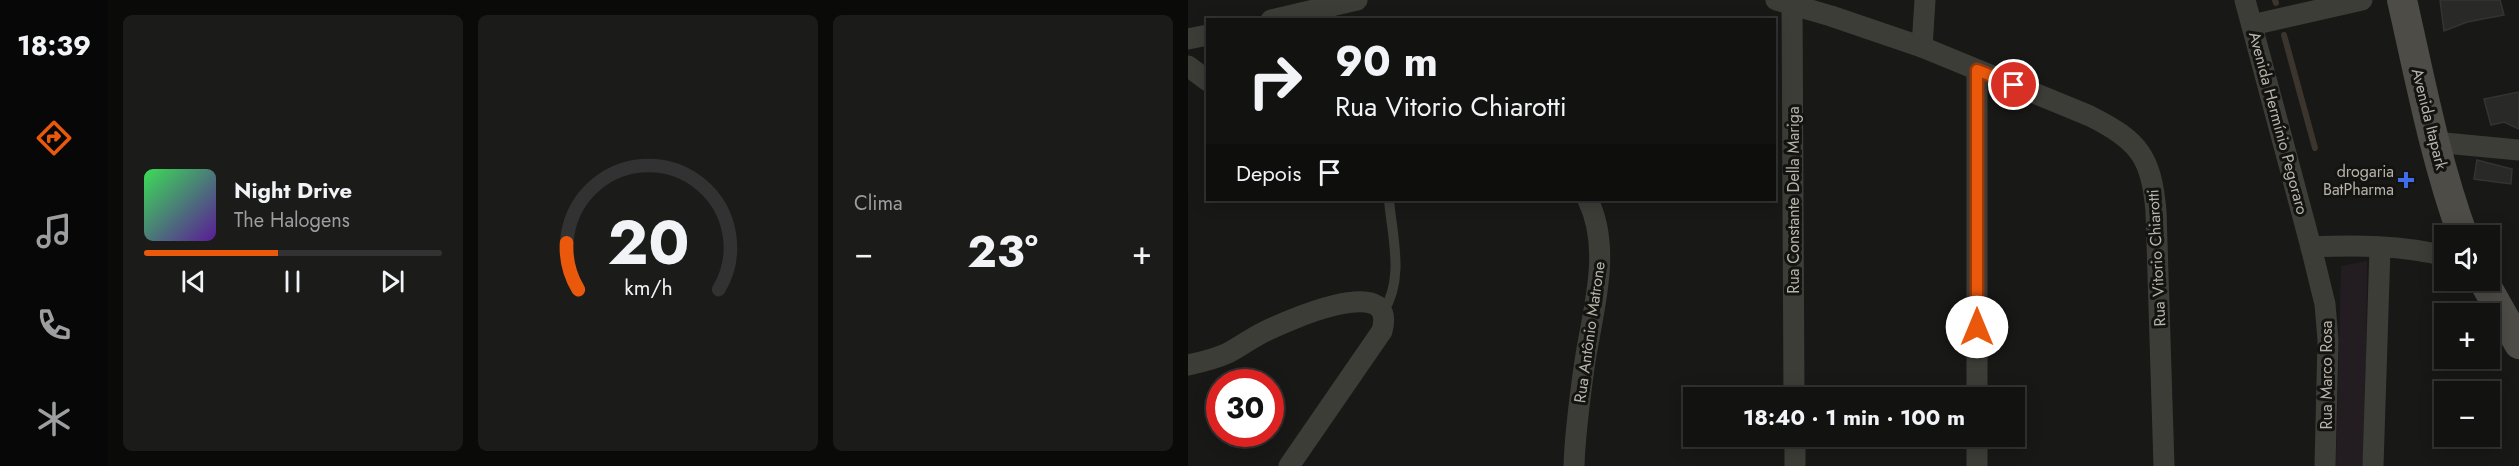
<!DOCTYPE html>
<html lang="pt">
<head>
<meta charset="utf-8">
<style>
	body { margin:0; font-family:Jost,sans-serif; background:#1b1b1a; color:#f1f3f6; height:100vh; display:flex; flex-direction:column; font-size:22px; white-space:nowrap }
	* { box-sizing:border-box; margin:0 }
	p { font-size:20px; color:#9c9e9f }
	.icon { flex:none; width:33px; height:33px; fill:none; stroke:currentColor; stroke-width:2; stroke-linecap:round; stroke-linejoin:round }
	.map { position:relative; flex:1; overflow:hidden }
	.side { display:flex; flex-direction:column; gap:15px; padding:15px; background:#0a0a09; width:1080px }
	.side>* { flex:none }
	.banner { position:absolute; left:18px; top:18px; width:570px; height:183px; border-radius:0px; box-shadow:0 3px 15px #0003,0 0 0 2px #313231; background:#121211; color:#f1f3f6; overflow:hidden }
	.controls { position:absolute; left:1246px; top:225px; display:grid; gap:12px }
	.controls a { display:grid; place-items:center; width:66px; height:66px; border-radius:0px; background:#121211; box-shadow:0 3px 15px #0003,0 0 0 2px #313231; font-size:30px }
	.speed { position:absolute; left:18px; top:369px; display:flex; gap:12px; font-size:30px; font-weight:700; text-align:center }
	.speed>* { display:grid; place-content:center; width:78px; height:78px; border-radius:50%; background:#121211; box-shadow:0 3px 15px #0003,0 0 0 2px #313231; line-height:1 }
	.speed .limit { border:9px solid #d22; background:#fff; color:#111 }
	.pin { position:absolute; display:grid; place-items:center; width:51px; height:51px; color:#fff; margin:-26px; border:3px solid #fff; border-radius:50%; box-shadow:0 2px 6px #0007 }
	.me { position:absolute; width:66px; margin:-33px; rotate:0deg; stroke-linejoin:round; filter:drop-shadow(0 0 4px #0008) }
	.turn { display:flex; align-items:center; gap:21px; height:126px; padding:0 30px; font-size:27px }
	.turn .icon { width:78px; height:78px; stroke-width:2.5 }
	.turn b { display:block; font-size:42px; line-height:51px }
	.then { display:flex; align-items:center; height:57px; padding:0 30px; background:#0003; gap:12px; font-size:22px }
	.big { font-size:45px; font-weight:700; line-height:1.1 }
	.side .widget { flex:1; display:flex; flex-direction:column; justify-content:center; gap:9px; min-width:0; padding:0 21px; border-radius:9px; background:#1b1b1a }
	.side .dial { align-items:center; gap:0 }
	.dial svg { height:156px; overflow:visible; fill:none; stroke:#313231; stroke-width:7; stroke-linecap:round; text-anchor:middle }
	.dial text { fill:#f1f3f6; stroke:none }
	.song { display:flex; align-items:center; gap:18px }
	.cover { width:72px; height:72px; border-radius:9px; background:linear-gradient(135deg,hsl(130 70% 55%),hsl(270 70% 35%)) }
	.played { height:6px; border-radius:3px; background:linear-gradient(90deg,#ea580c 45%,#313231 45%) }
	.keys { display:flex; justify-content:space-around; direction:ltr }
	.heat { display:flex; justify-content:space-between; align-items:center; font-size:33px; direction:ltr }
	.side .tiles { flex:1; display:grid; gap:15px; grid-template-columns:repeat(3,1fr) }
	.trip { position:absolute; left:495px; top:387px; width:342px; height:60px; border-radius:0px; background:#121211; box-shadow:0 3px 15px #0003,0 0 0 2px #313231; font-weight:700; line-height:60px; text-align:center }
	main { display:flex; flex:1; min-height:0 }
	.dock { display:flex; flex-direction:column; width:108px; justify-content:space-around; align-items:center; background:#070707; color:#9c9e9f }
	.dock .icon { width:42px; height:42px }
	.dock .current { color:#ea580c }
	.dock b { font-size:27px; color:#f1f3f6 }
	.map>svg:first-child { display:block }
</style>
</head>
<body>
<main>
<nav class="dock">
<b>18:39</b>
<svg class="icon current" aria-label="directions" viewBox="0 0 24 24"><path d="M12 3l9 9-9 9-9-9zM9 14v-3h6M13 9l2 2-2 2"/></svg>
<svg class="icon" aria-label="music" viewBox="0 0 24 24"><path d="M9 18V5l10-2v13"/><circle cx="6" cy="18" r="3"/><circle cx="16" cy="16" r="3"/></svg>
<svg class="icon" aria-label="phone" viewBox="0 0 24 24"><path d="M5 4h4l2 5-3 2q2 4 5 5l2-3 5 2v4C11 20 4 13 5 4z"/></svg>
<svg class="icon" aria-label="climate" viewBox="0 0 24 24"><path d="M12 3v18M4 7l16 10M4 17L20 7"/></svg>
</nav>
<section class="side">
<div class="tiles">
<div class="widget">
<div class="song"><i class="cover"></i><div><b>Night Drive</b><p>The Halogens</p></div></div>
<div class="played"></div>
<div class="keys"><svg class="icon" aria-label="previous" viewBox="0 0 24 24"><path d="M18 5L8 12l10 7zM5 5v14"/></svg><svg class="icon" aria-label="pause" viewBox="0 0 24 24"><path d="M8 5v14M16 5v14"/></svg><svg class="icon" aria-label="next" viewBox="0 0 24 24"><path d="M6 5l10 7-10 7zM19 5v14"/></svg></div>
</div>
<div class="widget dial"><svg viewBox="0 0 100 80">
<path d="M14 69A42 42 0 1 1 86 69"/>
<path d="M14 69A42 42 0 0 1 8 45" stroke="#ea580c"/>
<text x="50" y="56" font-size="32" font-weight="700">20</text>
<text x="50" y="72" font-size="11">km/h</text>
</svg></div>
<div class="widget"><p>Clima</p>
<div class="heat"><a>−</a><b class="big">23°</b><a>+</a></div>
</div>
</div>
</section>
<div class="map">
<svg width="1331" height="466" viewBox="0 0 1331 466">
	<rect width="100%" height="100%" fill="#181817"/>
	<polygon fill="#231d22" points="1179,261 1177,466 1148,466 1153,266"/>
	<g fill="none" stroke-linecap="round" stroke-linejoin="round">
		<g stroke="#3c352d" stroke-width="6">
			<polyline points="1087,0 1088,3"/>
			<polyline points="1096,35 1127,148"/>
		</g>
	</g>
	<g fill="#292927" stroke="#343431" stroke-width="1.5">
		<polygon points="1252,0 1312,0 1316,15 1279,22 1256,31"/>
		<polygon points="1331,92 1331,129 1316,122 1303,125 1296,99"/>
		<polygon points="1289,160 1324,169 1323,184 1286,179"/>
	</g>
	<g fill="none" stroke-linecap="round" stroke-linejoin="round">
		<path stroke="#3d3d38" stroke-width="10" d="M195,312C217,279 204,236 201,200"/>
		<g stroke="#3d3d38" stroke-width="21">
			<path d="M588,0L643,16L734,47L902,116C951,141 963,156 968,211L976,466"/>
			<polyline points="1057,0 1123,247"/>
			<polyline points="604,3 606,398"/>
			<polyline points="83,20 169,0"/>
			<polyline points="1064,25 1174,0"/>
			<polyline points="0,39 20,35"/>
			<polyline points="734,47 737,0"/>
			<polyline points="0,66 20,81"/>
			<polyline points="1246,142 1331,150"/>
			<path d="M0,365C14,362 27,359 40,353C51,347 61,340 72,334C93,323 211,269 194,331L101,466"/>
			<polyline points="789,398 789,70"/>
			<polyline points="607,436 607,466"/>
			<path d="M386,466C387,431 392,396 397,361C405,309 424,250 400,200"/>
			<polyline points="789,466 789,436"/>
			<path d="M1137,466L1140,340L1137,304L1123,247C1167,245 1214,245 1257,256"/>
			<polyline points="1185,466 1192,248"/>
		</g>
		<g stroke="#4d4c46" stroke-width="30">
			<path d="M1214,0C1232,79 1247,159 1275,236"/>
			<polyline points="1295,280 1331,344"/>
		</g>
	</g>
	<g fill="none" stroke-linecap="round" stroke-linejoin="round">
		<defs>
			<polyline id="route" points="789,327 789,70 826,85"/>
		</defs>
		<use href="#route" stroke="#983908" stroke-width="15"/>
		<use href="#route" stroke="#ea580c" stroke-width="10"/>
	</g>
	<path fill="#3f6ce8" stroke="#131312" stroke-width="2" d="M1215 171h6v6h6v6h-6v6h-6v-6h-6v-6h6z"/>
	<g text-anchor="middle" stroke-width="6" stroke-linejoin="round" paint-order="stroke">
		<g font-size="16" fill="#b8b4a9" stroke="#131312">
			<text transform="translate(1242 119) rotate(76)" y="6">Avenida Itapark</text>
			<text transform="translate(1091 123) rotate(75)" y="6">Avenida Hermínio Pegoraro</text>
			<text transform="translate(605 200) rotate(-90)" y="6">Rua Constante Della Mariga</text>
			<text transform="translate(968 258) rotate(-93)" y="6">Rua Vitorio Chiarotti</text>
			<text transform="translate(401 332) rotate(-82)" y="6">Rua Antônio Matrone</text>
			<text transform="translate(1138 375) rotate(-90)" y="6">Rua Marco Rosa</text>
		</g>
		<g font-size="16" fill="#b8b4a9" stroke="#131312" text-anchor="end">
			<text x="1206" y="177">drogaria<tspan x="1206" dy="18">BatPharma</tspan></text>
		</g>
	</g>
</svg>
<div class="controls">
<a><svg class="icon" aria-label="sound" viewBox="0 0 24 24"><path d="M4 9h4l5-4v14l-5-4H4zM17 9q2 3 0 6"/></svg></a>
<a>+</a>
<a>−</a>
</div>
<div class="speed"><div class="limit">30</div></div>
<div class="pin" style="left:826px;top:85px;background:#d93025"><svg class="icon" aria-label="arrive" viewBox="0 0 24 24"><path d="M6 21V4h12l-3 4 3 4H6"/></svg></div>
<svg class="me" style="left:789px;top:327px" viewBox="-20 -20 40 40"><circle r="19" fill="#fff"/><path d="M0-13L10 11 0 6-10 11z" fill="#ea580c"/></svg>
<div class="trip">18:40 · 1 min · 100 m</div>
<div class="banner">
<div class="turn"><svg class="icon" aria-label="right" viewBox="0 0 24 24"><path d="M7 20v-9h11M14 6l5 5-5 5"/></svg><div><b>90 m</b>Rua Vitorio Chiarotti</div></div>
<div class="then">Depois<svg class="icon" aria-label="arrive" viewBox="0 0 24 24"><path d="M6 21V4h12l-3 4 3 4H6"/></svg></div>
</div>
</div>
</main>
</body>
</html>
